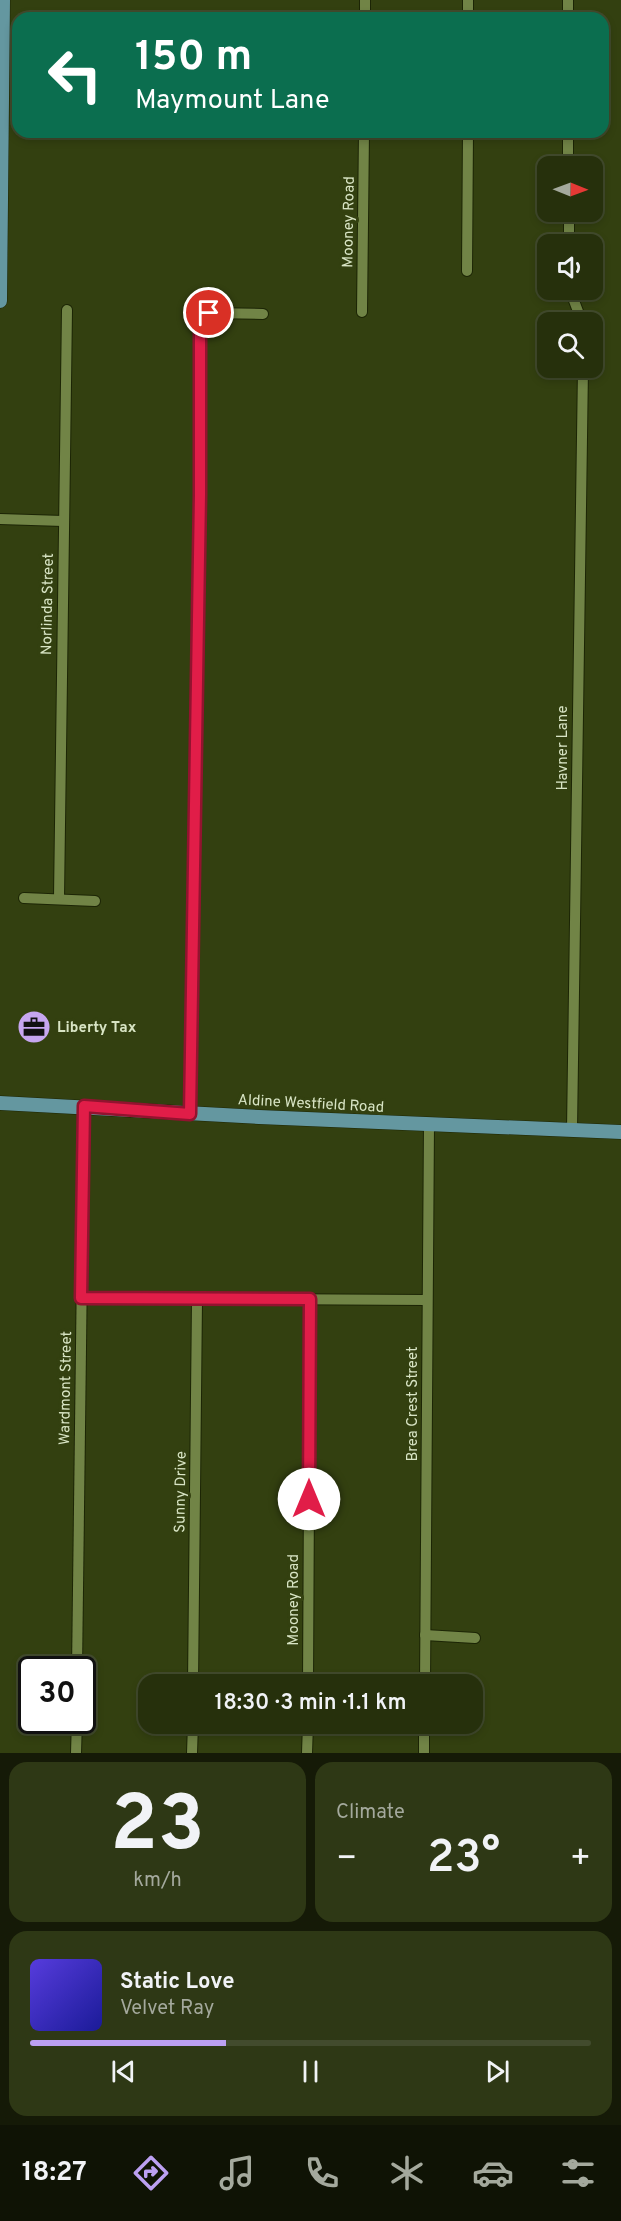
<!DOCTYPE html>
<html lang="en">
<head>
<meta charset="utf-8">
<style>
	body { margin:0; font-family:Overpass,sans-serif; background:#2e3815; color:#f1f3f6; height:100vh; display:flex; flex-direction:column; font-size:22px; white-space:nowrap }
	* { box-sizing:border-box; margin:0 }
	p { font-size:20px; color:#a4a99d }
	.icon { flex:none; width:33px; height:33px; fill:none; stroke:currentColor; stroke-width:2; stroke-linecap:round; stroke-linejoin:round }
	.map { position:relative; height:1753px; overflow:hidden }
	.panel { display:flex; flex-direction:column; gap:9px; padding:9px; background:#151a07; flex:1 }
	.panel>* { flex:none }
	.banner { position:absolute; left:12px; top:12px; width:597px; height:126px; border-radius:18px; box-shadow:0 3px 9px #0003,0 0 0 2px #424b2d; background:#0b6e4f; color:#fff; overflow:hidden }
	.needle { width:39px; rotate:91deg }
	.buttons { position:absolute; left:537px; top:156px; display:grid; gap:12px }
	.buttons a { display:grid; place-items:center; width:66px; height:66px; border-radius:12px; background:#26300c; box-shadow:0 3px 9px #0003,0 0 0 2px #424b2d; font-size:30px }
	.speed { position:absolute; left:18px; top:1656px; display:flex; gap:12px; font-size:30px; font-weight:700; text-align:center }
	.speed>* { display:grid; place-content:center; width:78px; height:78px; border-radius:50%; background:#26300c; box-shadow:0 3px 9px #0003,0 0 0 2px #424b2d; line-height:1 }
	.speed .limit { border:3px solid #111; border-radius:9px; background:#fff; color:#111 }
	.pin { position:absolute; display:grid; place-items:center; width:51px; height:51px; color:#fff; margin:-26px; border:3px solid #fff; border-radius:50%; box-shadow:0 2px 6px #0007 }
	.me { position:absolute; width:66px; margin:-33px; rotate:0deg; stroke-linejoin:round; filter:drop-shadow(0 0 4px #0008) }
	.turn { display:flex; align-items:center; gap:21px; height:126px; padding:0 24px; font-size:27px }
	.turn .icon { width:78px; height:78px; stroke-width:2.5 }
	.turn b { display:block; font-size:42px; line-height:51px }
	.big { font-size:45px; font-weight:600; line-height:1.1 }
	.panel .card { flex:1; display:flex; flex-direction:column; justify-content:center; gap:9px; min-width:0; padding:0 21px; border-radius:18px; background:#2e3815 }
	.panel .dial { align-items:center; gap:0 }
	.dial b { font-size:78px; line-height:1 }
	.song { display:flex; align-items:center; gap:18px }
	.cover { width:72px; height:72px; border-radius:9px; background:linear-gradient(135deg,hsl(250 70% 55%),hsl(240 70% 35%)) }
	.played { height:6px; border-radius:3px; background:linear-gradient(90deg,#bca0f2 35%,#424b2d 35%) }
	.keys { display:flex; justify-content:space-around; direction:ltr }
	.heat { display:flex; justify-content:space-between; align-items:center; font-size:33px; direction:ltr }
	.panel .tiles { flex:1; display:grid; gap:9px; grid-template-columns:1fr 1fr }
	.card:last-child { grid-column:span 2 }
	.trip { position:absolute; left:138px; top:1674px; width:345px; height:60px; border-radius:18px; background:#26300c; box-shadow:0 3px 9px #0003,0 0 0 2px #424b2d; font-weight:600; line-height:60px; text-align:center }
	.tabs { display:flex; height:96px; justify-content:space-around; align-items:center; background:#0f1305; color:#a4a99d }
	.tabs .icon { width:42px; height:42px }
	.tabs .on { color:#bca0f2 }
	.tabs b { font-size:27px; color:#f1f3f6 }
	.map>svg:first-child { display:block }
</style>
</head>
<body>
<div class="map">
<svg width="621" height="1753" viewBox="0 0 621 1753">
	<rect width="100%" height="100%" fill="#334010"/>
	<g fill="none" stroke-linecap="round" stroke-linejoin="round">
		<defs>
			<g id="minor">
				<polyline points="468,0 468,18"/>
				<polyline points="365,18 365,0"/>
				<polyline points="568,18 568,0"/>
				<polyline points="568,132 568,166"/>
				<polyline points="569,212 569,244"/>
				<polyline points="467,271 468,132"/>
				<polyline points="570,290 582,322"/>
				<polyline points="362,312 364,132"/>
				<polyline points="0,519 63,521"/>
				<polyline points="24,898 95,901"/>
				<polyline points="59,898 67,310"/>
				<polyline points="190,1114 200,495 200,321 203,315 209,313 263,314"/>
				<polyline points="572,1130 583,368"/>
				<polyline points="80,1298 427,1300"/>
				<polyline points="425,1635 475,1638"/>
				<polyline points="77,1670 84,1106"/>
				<polyline points="193,1684 197,1300"/>
				<polyline points="308,1684 310,1299"/>
				<polyline points="425,1684 429,1124"/>
				<polyline points="76,1753 77,1720"/>
				<polyline points="192,1753 193,1724"/>
				<polyline points="307,1753 308,1724"/>
				<polyline points="424,1753 424,1724"/>
			</g>
			<g id="major">
				<polyline points="0,301 3,0"/>
				<polyline points="0,1103 259,1117 621,1132"/>
			</g>
		</defs>
		<use href="#minor" stroke="#1c2505" stroke-width="12"/>
		<use href="#major" stroke="#1c2505" stroke-width="15"/>
		<use href="#minor" stroke="#718446" stroke-width="10"/>
		<use href="#major" stroke="#6497a0" stroke-width="14"/>
	</g>
	<g fill="none" stroke-linecap="round" stroke-linejoin="round">
		<defs>
			<polyline id="route" points="209,313 202,317 200,323 200,495 190,1114 84,1106 81,1298 310,1299 309,1499"/>
		</defs>
		<use href="#route" stroke="#92132f" stroke-width="15"/>
		<use href="#route" stroke="#e11d48" stroke-width="10"/>
	</g>
	<defs>
		<symbol id="office-disc" viewBox="-11 -11 22 22"><circle r="9.5" fill="#c6a6f0" stroke="#334010"/><path d="M-6-3h4V-5.5h4V-3h4V5H-6ZM-1-4.5V-3h2v-1.5ZM-6 0V1H6V0Z" fill="#111"/></symbol>
	</defs>
	<g fill-rule="evenodd">
		<use href="#office-disc" x="15" y="1008" width="38" height="38"/>
	</g>
	<g text-anchor="middle" stroke-width="6" stroke-linejoin="round" paint-order="stroke">
		<g font-size="15" fill="#d8e4c4" stroke="#334010">
			<text transform="translate(348 222) rotate(-89)" y="5">Mooney Road</text>
			<text transform="translate(47 604) rotate(-89)" y="5">Norlinda Street</text>
			<text transform="translate(562 748) rotate(-90)" y="5">Havner Lane</text>
			<text transform="translate(311 1103) rotate(3)" y="5">Aldine Westfield Road</text>
			<text transform="translate(65 1388) rotate(-89)" y="5">Wardmont Street</text>
			<text transform="translate(412 1404) rotate(-90)" y="5">Brea Crest Street</text>
			<text transform="translate(180 1492) rotate(-89)" y="5">Sunny Drive</text>
			<text transform="translate(293 1600) rotate(-90)" y="5">Mooney Road</text>
		</g>
		<g font-size="15" font-weight="bold" fill="#d8e4c4" stroke="#334010" text-anchor="start">
			<text x="57" y="1032">Liberty Tax</text>
		</g>
	</g>
</svg>
<div class="buttons">
<a><svg class="needle" viewBox="-14 -14 28 28"><path d="M0-13l5 13h-10z" fill="#e53935"/><path d="M0 13l5-13h-10z" fill="#a4a99d"/></svg></a>
<a><svg class="icon" aria-label="sound" viewBox="0 0 24 24"><path d="M4 9h4l5-4v14l-5-4H4zM17 9q2 3 0 6"/></svg></a>
<a><svg class="icon" aria-label="search" viewBox="0 0 24 24"><circle cx="10" cy="10" r="6"/><path d="M15 15l6 6"/></svg></a>
</div>
<div class="speed"><div class="limit">30</div></div>
<div class="pin" style="left:209px;top:313px;background:#d93025"><svg class="icon" aria-label="arrive" viewBox="0 0 24 24"><path d="M6 21V4h12l-3 4 3 4H6"/></svg></div>
<svg class="me" style="left:309px;top:1499px" viewBox="-20 -20 40 40"><circle r="19" fill="#fff"/><path d="M0-13L10 11 0 6-10 11z" fill="#e11d48"/></svg>
<div class="trip">18:30 · 3 min · 1.1 km</div>
<div class="banner">
<div class="turn"><svg class="icon" aria-label="left" viewBox="0 0 24 24"><path d="M17 20v-9H6M10 6l-5 5 5 5"/></svg><div><b>150 m</b>Maymount Lane</div></div>
</div>
</div>
<section class="panel">
<div class="tiles">
<div class="card dial"><b>23</b><p>km/h</p></div>
<div class="card"><p>Climate</p>
<div class="heat"><a>−</a><b class="big">23°</b><a>+</a></div>
</div>
<div class="card">
<div class="song"><i class="cover"></i><div><b>Static Love</b><p>Velvet Ray</p></div></div>
<div class="played"></div>
<div class="keys"><svg class="icon" aria-label="previous" viewBox="0 0 24 24"><path d="M18 5L8 12l10 7zM5 5v14"/></svg><svg class="icon" aria-label="pause" viewBox="0 0 24 24"><path d="M8 5v14M16 5v14"/></svg><svg class="icon" aria-label="next" viewBox="0 0 24 24"><path d="M6 5l10 7-10 7zM19 5v14"/></svg></div>
</div>
</div>
</section>
<nav class="tabs">
<b>18:27</b>
<svg class="icon on" aria-label="directions" viewBox="0 0 24 24"><path d="M12 3l9 9-9 9-9-9zM9 14v-3h6M13 9l2 2-2 2"/></svg>
<svg class="icon" aria-label="music" viewBox="0 0 24 24"><path d="M9 18V5l10-2v13"/><circle cx="6" cy="18" r="3"/><circle cx="16" cy="16" r="3"/></svg>
<svg class="icon" aria-label="phone" viewBox="0 0 24 24"><path d="M5 4h4l2 5-3 2q2 4 5 5l2-3 5 2v4C11 20 4 13 5 4z"/></svg>
<svg class="icon" aria-label="climate" viewBox="0 0 24 24"><path d="M12 3v18M4 7l16 10M4 17L20 7"/></svg>
<svg class="icon" aria-label="car" viewBox="0 0 24 24"><path d="M5 17H2v-5l4-1 3-4h7l3 4 3 1v5h-3M9 17h6M6 11h13"/><circle cx="7" cy="17" r="2"/><circle cx="17" cy="17" r="2"/></svg>
<svg class="icon" aria-label="filters" viewBox="0 0 24 24"><path d="M4 7h16M4 17h16"/><circle cx="9" cy="7" r="2"/><circle cx="15" cy="17" r="2"/></svg>
</nav>
</body>
</html>
